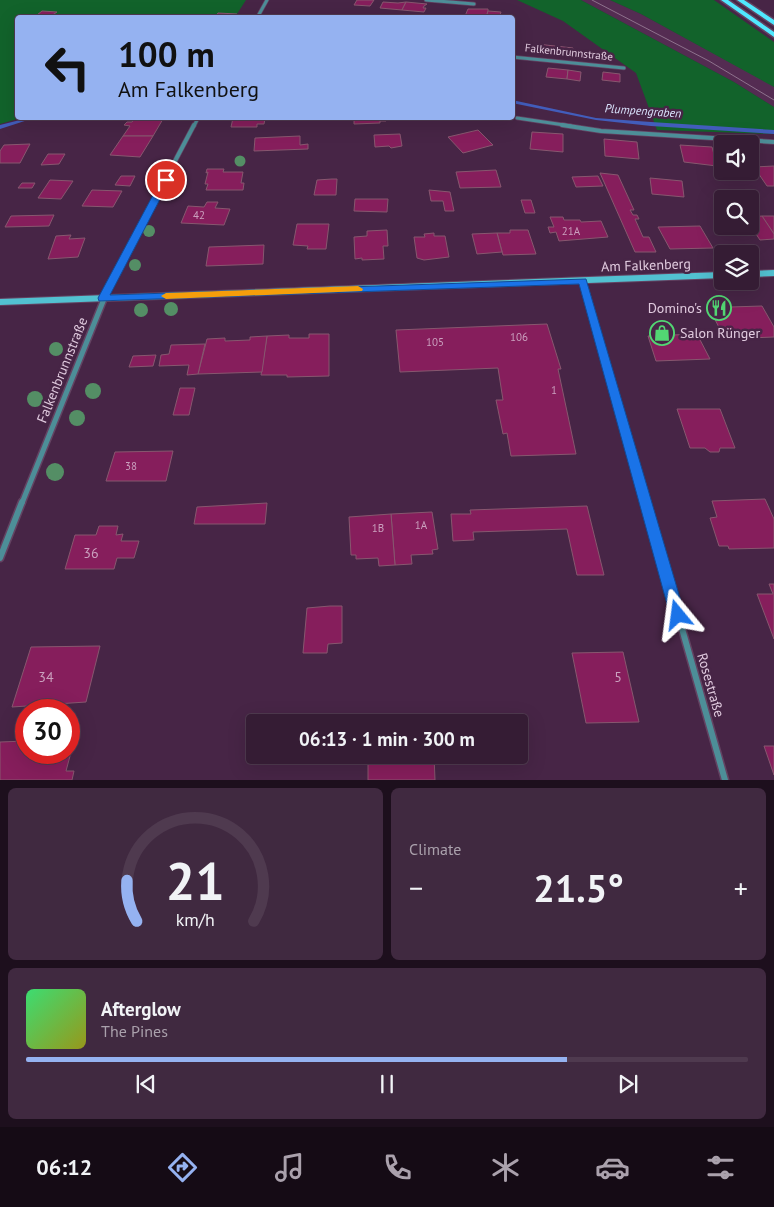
<!DOCTYPE html>
<html lang="en">
<head>
<meta charset="utf-8">
<style>
	body { margin:0; font-family:"PT Sans",sans-serif; background:#402940; color:#f1f3f6; height:100vh; display:flex; flex-direction:column; font-size:19px; white-space:nowrap }
	* { box-sizing:border-box; margin:0 }
	p { font-size:16px; color:#aaa1ac }
	.icon { flex:none; width:28px; height:28px; fill:none; stroke:currentColor; stroke-width:2; stroke-linecap:round; stroke-linejoin:round }
	.map { position:relative; height:780px; overflow:hidden }
	.sheet { display:flex; flex-direction:column; gap:8px; padding:8px; background:#1d0f1d; flex:1 }
	.sheet>* { flex:none }
	.hud { position:absolute; left:15px; top:15px; width:500px; height:105px; border-radius:5px; box-shadow:0 5px 20px #0002,0 0 0 1px #4f3a4f; background:#95b2f1; color:#111; overflow:hidden }
	.buttons { position:absolute; left:714px; top:135px; display:grid; gap:10px }
	.buttons a { display:grid; place-items:center; width:45px; height:45px; border-radius:5px; background:#351c34; box-shadow:0 5px 20px #0002,0 0 0 1px #4f3a4f; font-size:25px }
	.speed { position:absolute; left:15px; top:699px; display:flex; gap:10px; font-size:25px; font-weight:700; text-align:center }
	.speed>* { display:grid; place-content:center; width:65px; height:65px; border-radius:50%; background:#351c34; box-shadow:0 5px 20px #0002,0 0 0 1px #4f3a4f; line-height:1 }
	.speed .limit { border:8px solid #d22; background:#fff; color:#111 }
	.pin { position:absolute; display:grid; place-items:center; width:42px; height:42px; color:#fff; margin:-21px; border:2px solid #fff; border-radius:50%; box-shadow:0 1px 5px #0007 }
	.me { position:absolute; width:55px; margin:-28px; rotate:344deg; stroke-linejoin:round; filter:drop-shadow(0 0 4px #0008) }
	.turn { display:flex; align-items:center; gap:18px; height:105px; padding:0 20px; font-size:22px }
	.turn .icon { width:65px; height:65px; stroke-width:2.5 }
	.turn b { display:block; font-size:35px; line-height:42px }
	.big { font-size:38px; font-weight:800; line-height:1.1 }
	.sheet .tile { flex:1; display:flex; flex-direction:column; justify-content:center; gap:8px; min-width:0; padding:0 18px; border-radius:8px; background:#402940 }
	.sheet .dial { align-items:center; gap:0 }
	.dial svg { height:130px; overflow:visible; fill:none; stroke:#4f3a4f; stroke-width:7; stroke-linecap:round; text-anchor:middle }
	.dial text { fill:#f1f3f6; stroke:none }
	.song { display:flex; align-items:center; gap:15px }
	.cover { width:60px; height:60px; border-radius:8px; background:linear-gradient(135deg,hsl(140 70% 55%),hsl(60 70% 35%)) }
	.played { height:5px; border-radius:2px; background:linear-gradient(90deg,#95b2f1 75%,#4f3a4f 75%) }
	.keys { display:flex; justify-content:space-around; direction:ltr }
	.heat { display:flex; justify-content:space-between; align-items:center; font-size:28px; direction:ltr }
	.sheet .tiles { flex:1; display:grid; gap:8px; grid-template-columns:1fr 1fr }
	.tile:last-child { grid-column:span 2 }
	.trip { position:absolute; left:246px; top:714px; width:282px; height:50px; border-radius:5px; background:#351c34; box-shadow:0 5px 20px #0002,0 0 0 1px #4f3a4f; font-weight:800; line-height:50px; text-align:center }
	.tab-bar { display:flex; height:80px; justify-content:space-around; align-items:center; background:#150b15; color:#aaa1ac }
	.tab-bar .icon { width:35px; height:35px }
	.tab-bar .current { color:#95b2f1 }
	.tab-bar b { font-size:22px; color:#f1f3f6 }
	.map>svg:first-child { display:block }
</style>
</head>
<body>
<div class="map">
<svg width="774" height="780" viewBox="0 0 774 780">
	<rect width="100%" height="100%" fill="#472546"/>
	<polygon fill="#542c52" points="581,0 610,0 641,14 770,84 774,87 774,107 734,82"/>
	<g fill="#12632b">
		<polygon points="0,0 246,0 235,17 18,18 18,118 21,118 0,124"/>
		<polygon points="517,0 581,0 734,82 774,107 774,134 657,130 636,73 563,21"/>
		<polygon points="610,0 714,0 774,42 774,87 641,14"/>
	</g>
	<g fill="none" stroke-linecap="round" stroke-linejoin="round">
		<g fill="#425dbb" fill-rule="evenodd">
			<polygon points="512,100 596,118 651,122 774,130 774,134 651,126 596,120 512,103"/>
			<polygon points="28,118 34,118 0,129 0,125"/>
		</g>
	</g>
	<g fill="#861e5c" stroke="#87576f">
		<polygon points="357,0 374,0 370,6 354,5"/>
		<polygon points="383,2 398,3 406,2 402,10 380,8"/>
		<polygon points="406,2 427,4 424,6 423,8 426,8 424,12 402,10"/>
		<polygon points="468,9 488,9 488,11 486,18 465,16"/>
		<polygon points="42,11 57,12 51,16 37,15"/>
		<polygon points="488,11 501,12 499,18 486,18"/>
		<polygon points="218,13 237,14 235,17 215,17"/>
		<polygon points="536,44 555,46 553,54 534,52"/>
		<polygon points="555,46 573,48 572,51 566,50 565,56 553,54"/>
		<polygon points="548,68 568,70 567,79 546,77"/>
		<polygon points="568,70 581,72 580,81 567,79"/>
		<polygon points="603,72 620,74 620,82 602,80"/>
		<polygon points="135,118 144,118 163,119 153,136 123,136 130,126 124,125 127,122 132,122"/>
		<polygon points="233,118 259,118 258,119 265,119 264,124 257,124 257,127 231,127"/>
		<polygon points="354,118 386,118 386,121 380,121 380,123 354,124"/>
		<polygon points="478,130 493,145 463,153 448,137"/>
		<polygon points="532,132 563,134 563,152 530,149"/>
		<polygon points="400,134 402,146 391,148 389,146 375,147 374,135"/>
		<polygon points="123,136 153,136 140,157 110,155"/>
		<polygon points="300,136 300,145 308,144 308,149 254,151 255,138"/>
		<polygon points="604,139 637,142 639,159 605,156"/>
		<polygon points="30,144 20,163 0,163 0,151 4,145"/>
		<polygon points="680,145 712,147 717,166 684,162"/>
		<polygon points="48,154 65,154 59,164 41,165"/>
		<polygon points="774,166 774,186 767,186 754,167"/>
		<polygon points="207,169 224,169 223,172 243,172 241,183 244,183 243,190 206,190 208,184 205,184 208,172 206,173"/>
		<polygon points="496,170 501,187 460,188 456,172"/>
		<polygon points="600,173 618,175 634,210 630,210 633,215 637,215 639,219 635,219 643,237 649,237 656,252 635,252"/>
		<polygon points="121,176 135,176 130,186 115,185"/>
		<polygon points="598,176 603,186 576,187 572,177"/>
		<polygon points="650,178 682,181 684,197 652,194"/>
		<polygon points="332,179 337,179 336,195 314,195 317,180"/>
		<polygon points="50,180 73,181 61,199 38,198"/>
		<polygon points="22,183 35,183 32,188 18,188"/>
		<polygon points="92,190 122,191 113,207 82,206"/>
		<polygon points="429,190 450,192 454,211 445,211 443,201 431,201"/>
		<polygon points="355,199 388,199 387,212 354,211"/>
		<polygon points="521,200 531,200 535,213 525,213"/>
		<polygon points="207,202 218,202 215,208 230,209 224,225 181,223 188,206 204,207"/>
		<polygon points="54,215 49,226 5,227 11,216"/>
		<polygon points="762,216 774,216 774,234"/>
		<polygon points="762,216 774,234 774,239 760,240 750,225 750,217"/>
		<polygon points="550,217 563,217 564,220 580,220 581,222 601,221 608,237 559,241 556,232 550,233 548,227 554,227"/>
		<polygon points="297,224 329,224 326,249 307,249 308,246 293,245"/>
		<polygon points="700,226 713,248 670,249 658,227"/>
		<polygon points="387,230 388,246 383,246 384,259 362,260 362,258 355,259 354,237 367,236 367,231"/>
		<polygon points="510,230 528,230 536,254 503,255 497,233 510,233"/>
		<polygon points="434,233 434,236 445,236 449,257 424,260 417,258 414,237 425,237 424,234"/>
		<polygon points="497,233 502,252 477,254 472,234"/>
		<polygon points="71,235 69,239 85,238 78,257 48,259 56,236"/>
		<polygon points="264,245 263,264 206,266 209,247"/>
		<polygon points="728,303 730,307 762,306 774,327 774,337 725,339 707,304"/>
		<polygon points="547,324 561,369 558,369 576,454 511,456 507,433 503,434 496,400 503,400 498,368 400,372 396,330"/>
		<polygon points="309,334 329,334 329,376 287,377 287,375 261,375 267,336 289,335 289,338 309,338"/>
		<polygon points="697,334 710,359 656,361 648,336"/>
		<polygon points="267,336 262,372 198,374 207,339 225,338 225,341 250,340 250,337"/>
		<polygon points="205,344 198,374 187,375 189,365 159,366 161,355 169,354 171,345"/>
		<polygon points="156,355 153,366 129,367 133,356"/>
		<polygon points="180,388 195,388 189,415 173,415"/>
		<polygon points="677,409 720,409 735,448 720,448 719,452 710,452 705,448 690,448"/>
		<polygon points="173,451 166,481 106,481 115,452"/>
		<polygon points="765,499 774,519 774,548 729,549 728,546 719,546 710,518 717,517 712,501"/>
		<polygon points="267,503 265,524 194,524 197,507"/>
		<polygon points="587,506 604,575 577,575 567,529 473,532 474,540 453,541 451,514 471,514 470,510"/>
		<polygon points="432,512 438,549 432,550 433,554 411,555 412,564 395,565 391,514"/>
		<polygon points="391,514 395,565 379,566 378,558 356,559 356,555 351,555 349,517"/>
		<polygon points="99,526 118,526 116,535 123,534 121,541 139,541 134,558 117,558 114,569 65,569 75,535 96,535"/>
		<polygon points="769,584 774,584 774,639 757,594 773,594"/>
		<polygon points="330,606 342,606 342,643 328,644 327,653 303,653 307,608"/>
		<polygon points="100,646 86,702 12,707 31,647"/>
		<polygon points="623,652 639,722 586,723 572,653"/>
		<polygon points="26,741 26,752 69,752 69,741 74,741 66,771 74,771 72,780 0,780 0,742"/>
		<polygon points="764,746 774,746 774,775"/>
		<polygon points="368,755 434,755 435,780 368,780"/>
	</g>
	<g fill="none" stroke-linecap="round" stroke-linejoin="round">
		<defs>
			<g id="street-far3">
				<polyline points="426,0 474,4"/>
				<polyline points="257,18 267,0"/>
				<polyline points="512,57 624,68"/>
				<polyline points="517,118 571,126"/>
				<polyline points="194,126 198,118"/>
			</g>
			<g id="street-far2">
				<polyline points="562,125 601,131 774,142"/>
				<polyline points="583,281 586,290"/>
				<polyline points="107,290 194,125"/>
			</g>
			<g id="street-far1">
				<polyline points="585,289 646,503"/>
				<polyline points="22,503 108,289"/>
			</g>
			<g id="street">
				<polyline points="646,502 725,780"/>
				<polyline points="0,558 22,502"/>
			</g>
			<g id="secondary">
				<polygon points="774,270 774,276 750,277 750,271"/>
				<polygon points="722,272 722,278 0,305 0,299"/>
			</g>
			<g id="primary">
				<polygon points="721,0 728,0 774,32 774,37"/>
				<polygon points="737,0 744,0 774,20 774,25"/>
			</g>
		</defs>
		<use href="#street-far3" stroke="#634362" stroke-width="4.5"/>
		<use href="#street-far2" stroke="#634362" stroke-width="5.5"/>
		<use href="#street-far1" stroke="#634362" stroke-width="8"/>
		<use href="#street" stroke="#634362" stroke-width="9"/>
		<use href="#secondary" stroke="#634362" stroke-width="2"/>
		<use href="#primary" stroke="#634362" stroke-width="3"/>
		<use href="#street-far3" stroke="#4d8e98" stroke-width="3"/>
		<use href="#street-far2" stroke="#4d8e98" stroke-width="4"/>
		<use href="#street-far1" stroke="#4d8e98" stroke-width="5"/>
		<use href="#street" stroke="#4d8e98" stroke-width="6"/>
		<use href="#secondary" fill="#52c1d1" fill-rule="evenodd"/>
		<use href="#primary" fill="#50e8fe" fill-rule="evenodd"/>
		<polyline stroke="#8e728d" stroke-width="1" points="592,0 709,61 774,100"/>
	</g>
	<g fill="#548e65">
		<circle cx="240" cy="161" r="5.5"/>
		<circle cx="149" cy="231" r="6"/>
		<circle cx="135" cy="265" r="6"/>
		<circle cx="171" cy="309" r="7"/>
		<circle cx="141" cy="310" r="7"/>
		<circle cx="56" cy="349" r="7"/>
		<circle cx="93" cy="391" r="8"/>
		<circle cx="35" cy="399" r="8"/>
		<circle cx="77" cy="418" r="8"/>
		<circle cx="55" cy="472" r="9"/>
	</g>
	<polygon fill="#1a73e8" stroke="#114b97" points="166,177 170,180 110,295 586,279 685,615 683,620 678,622 673,620 670,615 579,284 99,301 98,298 161,180"/>
	<polygon fill="#f59e0b" points="358,286 363,289 362,291 166,299 161,296 166,293"/>
	<defs>
		<symbol id="restaurant-ring" viewBox="-11 -11 22 22"><circle r="9.5" fill="#472546" stroke="#52d673" stroke-width="1.5"/><path d="M-5-6h1v4h1v-4h1v4h1v-4h1v5L-1.5 .5V6h-2V.5L-5-1ZM5-6V6H3V1.5H1.5Q1.5-4 5-6Z" fill="#52d673"/></symbol>
		<symbol id="shop-ring" viewBox="-11 -11 22 22"><circle r="9.5" fill="#472546" stroke="#52d673" stroke-width="1.5"/><path d="M-5-2.5h2.3a2.7 3.5 0 0 1 5.4 0H5L5.5 6h-11ZM-1.5-2.5h3a1.5 2.3 0 0 0-3 0Z" fill="#52d673"/></symbol>
	</defs>
	<g fill-rule="evenodd">
		<use href="#restaurant-ring" x="705" y="294" width="28" height="28"/>
		<use href="#shop-ring" x="648" y="319" width="28" height="28"/>
	</g>
	<g text-anchor="middle" stroke-width="5" stroke-linejoin="round" paint-order="stroke">
		<g font-size="11" fill="#e1cbdf" stroke="#472546">
			<text transform="translate(569 52) rotate(6)" y="4">Falkenbrunnstraße</text>
		</g>
		<g font-size="11" fill="#caa0be">
			<text x="199" y="219">42</text>
			<text x="571" y="235">21A</text>
			<text x="519" y="341">106</text>
			<text x="435" y="346">105</text>
			<text x="554" y="394">1</text>
			<text x="131" y="470">38</text>
			<text x="421" y="529">1A</text>
			<text x="378" y="532">1B</text>
		</g>
		<g font-size="12" font-style="italic" fill="#d9e2fc" stroke="#472546">
			<text transform="translate(643 111) rotate(4)" y="4">Plumpengraben</text>
		</g>
		<g font-size="14" fill="#e1cbdf" stroke="#472546">
			<text transform="translate(646 265) rotate(-2)" y="5">Am Falkenberg</text>
			<text transform="translate(62 370) rotate(-68)" y="5">Falkenbrunnstraße</text>
			<text transform="translate(711 685) rotate(74)" y="5">Rosestraße</text>
		</g>
		<g font-size="14" fill="#e1cbdf" stroke="#472546" text-anchor="end">
			<text x="702" y="313">Domino's</text>
			<text x="680" y="338" text-anchor="start">Salon Rünger</text>
		</g>
		<g font-size="14" fill="#caa0be">
			<text x="91" y="558">36</text>
			<text x="46" y="682">34</text>
			<text x="618" y="682">5</text>
		</g>
	</g>
</svg>
<div class="buttons">
<a><svg class="icon" aria-label="sound" viewBox="0 0 24 24"><path d="M4 9h4l5-4v14l-5-4H4zM17 9q2 3 0 6"/></svg></a>
<a><svg class="icon" aria-label="search" viewBox="0 0 24 24"><circle cx="10" cy="10" r="6"/><path d="M15 15l6 6"/></svg></a>
<a><svg class="icon" aria-label="layers" viewBox="0 0 24 24"><path d="M12 4l9 5-9 5-9-5zM3 14l9 5 9-5"/></svg></a>
</div>
<div class="speed"><div class="limit">30</div></div>
<div class="pin" style="left:166px;top:180px;background:#d93025"><svg class="icon" aria-label="arrive" viewBox="0 0 24 24"><path d="M6 21V4h12l-3 4 3 4H6"/></svg></div>
<svg class="me" style="left:678px;top:615px" viewBox="-20 -20 40 40"><path d="M0-17L14 15 0 8-14 15z" fill="#1a73e8" stroke="#fff" stroke-width="4"/></svg>
<div class="trip">06:13 · 1 min · 300 m</div>
<div class="hud">
<div class="turn"><svg class="icon" aria-label="left" viewBox="0 0 24 24"><path d="M17 20v-9H6M10 6l-5 5 5 5"/></svg><div><b>100 m</b>Am Falkenberg</div></div>
</div>
</div>
<section class="sheet">
<div class="tiles">
<div class="tile dial"><svg viewBox="0 0 100 80">
<path d="M14 69A42 42 0 1 1 86 69"/>
<path d="M14 69A42 42 0 0 1 8 44" stroke="#95b2f1"/>
<text x="50" y="56" font-size="32" font-weight="700">21</text>
<text x="50" y="72" font-size="11">km/h</text>
</svg></div>
<div class="tile"><p>Climate</p>
<div class="heat"><a>−</a><b class="big">21.5°</b><a>+</a></div>
</div>
<div class="tile">
<div class="song"><i class="cover"></i><div><b>Afterglow</b><p>The Pines</p></div></div>
<div class="played"></div>
<div class="keys"><svg class="icon" aria-label="previous" viewBox="0 0 24 24"><path d="M18 5L8 12l10 7zM5 5v14"/></svg><svg class="icon" aria-label="pause" viewBox="0 0 24 24"><path d="M8 5v14M16 5v14"/></svg><svg class="icon" aria-label="next" viewBox="0 0 24 24"><path d="M6 5l10 7-10 7zM19 5v14"/></svg></div>
</div>
</div>
</section>
<nav class="tab-bar">
<b>06:12</b>
<svg class="icon current" aria-label="directions" viewBox="0 0 24 24"><path d="M12 3l9 9-9 9-9-9zM9 14v-3h6M13 9l2 2-2 2"/></svg>
<svg class="icon" aria-label="music" viewBox="0 0 24 24"><path d="M9 18V5l10-2v13"/><circle cx="6" cy="18" r="3"/><circle cx="16" cy="16" r="3"/></svg>
<svg class="icon" aria-label="phone" viewBox="0 0 24 24"><path d="M5 4h4l2 5-3 2q2 4 5 5l2-3 5 2v4C11 20 4 13 5 4z"/></svg>
<svg class="icon" aria-label="climate" viewBox="0 0 24 24"><path d="M12 3v18M4 7l16 10M4 17L20 7"/></svg>
<svg class="icon" aria-label="car" viewBox="0 0 24 24"><path d="M5 17H2v-5l4-1 3-4h7l3 4 3 1v5h-3M9 17h6M6 11h13"/><circle cx="7" cy="17" r="2"/><circle cx="17" cy="17" r="2"/></svg>
<svg class="icon" aria-label="filters" viewBox="0 0 24 24"><path d="M4 7h16M4 17h16"/><circle cx="9" cy="7" r="2"/><circle cx="15" cy="17" r="2"/></svg>
</nav>
</body>
</html>
